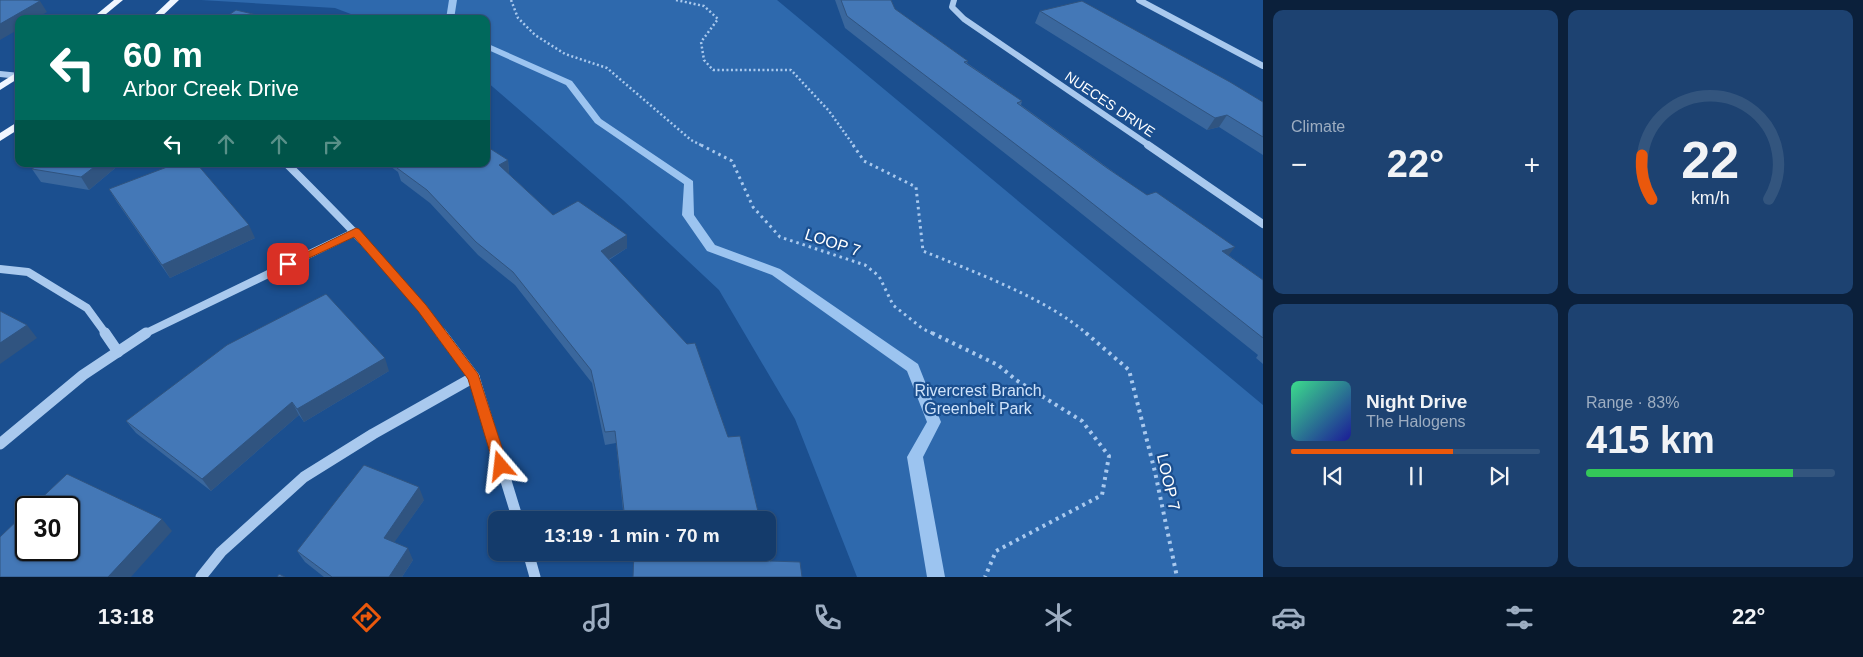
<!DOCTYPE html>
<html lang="en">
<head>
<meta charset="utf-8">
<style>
	body { margin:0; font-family:Arial,sans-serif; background:#1d4271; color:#f1f3f6; height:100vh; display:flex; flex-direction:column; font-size:19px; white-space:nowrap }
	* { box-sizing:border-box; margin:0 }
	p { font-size:16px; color:#9dadc1 }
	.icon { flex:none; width:28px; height:28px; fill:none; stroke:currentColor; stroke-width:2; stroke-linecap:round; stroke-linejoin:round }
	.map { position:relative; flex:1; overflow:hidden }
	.drawer { display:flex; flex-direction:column; gap:10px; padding:10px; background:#0b203b; width:600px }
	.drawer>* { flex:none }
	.top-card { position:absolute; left:15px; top:15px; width:475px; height:152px; border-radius:10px; box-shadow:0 1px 4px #0004,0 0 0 1px #33557e; background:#00695c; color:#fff; overflow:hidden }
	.speed { position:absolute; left:15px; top:496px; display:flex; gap:10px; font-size:25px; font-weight:700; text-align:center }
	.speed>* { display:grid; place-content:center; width:65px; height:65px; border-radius:50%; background:#143b6b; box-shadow:0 1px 4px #0004,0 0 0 1px #33557e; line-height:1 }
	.speed .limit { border:2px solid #111; border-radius:8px; background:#fff; color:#111 }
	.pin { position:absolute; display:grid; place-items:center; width:42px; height:42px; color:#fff; margin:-21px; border-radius:10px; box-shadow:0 2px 8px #0006 }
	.me { position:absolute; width:55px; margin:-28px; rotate:343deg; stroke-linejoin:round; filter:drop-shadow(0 0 4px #0008) }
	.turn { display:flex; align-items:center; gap:18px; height:105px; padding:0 25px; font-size:22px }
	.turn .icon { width:65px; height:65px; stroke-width:2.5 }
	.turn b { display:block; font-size:35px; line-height:42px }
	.lanes { display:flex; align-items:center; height:48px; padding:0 25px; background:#0003; justify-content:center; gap:25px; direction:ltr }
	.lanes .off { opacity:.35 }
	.big { font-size:38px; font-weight:700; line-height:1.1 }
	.drawer .tile { flex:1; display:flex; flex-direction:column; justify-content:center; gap:8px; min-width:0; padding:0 18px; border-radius:10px; background:#1d4271 }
	.drawer .dial { align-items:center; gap:0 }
	.dial svg { height:130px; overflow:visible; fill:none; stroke:#33557e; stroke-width:7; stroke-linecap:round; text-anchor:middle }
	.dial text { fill:#f1f3f6; stroke:none }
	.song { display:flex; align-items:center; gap:15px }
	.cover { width:60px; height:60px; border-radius:8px; background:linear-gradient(135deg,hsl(150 70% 55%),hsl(240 70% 35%)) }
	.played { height:5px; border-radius:2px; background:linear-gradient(90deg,#ea580c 65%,#33557e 65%) }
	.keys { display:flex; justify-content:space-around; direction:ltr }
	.heat { display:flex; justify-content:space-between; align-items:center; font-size:28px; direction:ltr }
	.charge { height:8px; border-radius:4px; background:linear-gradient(90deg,#34c759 83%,#33557e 0) }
	.drawer .tiles { flex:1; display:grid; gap:10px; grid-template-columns:repeat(2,1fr) }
	.trip { position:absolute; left:488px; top:511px; width:288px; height:50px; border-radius:10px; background:#143b6b; box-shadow:0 1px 4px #0004,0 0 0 1px #33557e; font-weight:700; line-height:50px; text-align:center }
	.dock { display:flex; height:80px; justify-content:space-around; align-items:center; background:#08182b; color:#9dadc1 }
	.dock .icon { width:35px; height:35px }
	.dock .active { color:#ea580c }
	.dock b { font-size:22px; color:#f1f3f6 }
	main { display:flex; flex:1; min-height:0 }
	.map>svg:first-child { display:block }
</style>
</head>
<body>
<main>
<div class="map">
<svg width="1263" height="577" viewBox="0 0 1263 577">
	<rect width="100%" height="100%" fill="#1b4f8f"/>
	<polygon fill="#2e69ad" points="201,0 777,0 1263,405 1263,577 857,577 795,419 719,290 623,200 486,81 486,19 364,19 335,8"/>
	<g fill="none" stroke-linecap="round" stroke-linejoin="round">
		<g fill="#9cc4f0" fill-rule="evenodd">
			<polygon points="449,0 457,0 454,19 446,19"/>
			<polygon points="486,43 572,81 601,119 693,181 694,215 715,245 780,269 918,364 941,422 923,457 945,577 927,577 907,457 927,422 907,371 772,275 707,251 682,215 684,184 595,123 566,85 486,49"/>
		</g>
		<g stroke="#a9c9ee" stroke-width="2.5" stroke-dasharray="2 2.5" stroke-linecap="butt">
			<polyline points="511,0 518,18 535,35 565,54 607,68 691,140 703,146"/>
			<polyline points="676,0 704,6 718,19 701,42 704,60 713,70 791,70 829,111 854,146"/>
		</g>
		<g stroke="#a9c9ee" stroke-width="3" stroke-dasharray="2.5 4" stroke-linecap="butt">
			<polyline points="701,145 732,161 753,207 780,237 865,265 879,276 893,305 923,329 934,334"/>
			<path d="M853,145L864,161L916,187L923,251C974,272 1046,298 1087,334"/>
		</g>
		<g stroke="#a9c9ee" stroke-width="4" stroke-dasharray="3 4.5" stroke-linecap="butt">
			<polyline points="932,333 998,365 1016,380 1082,421 1109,456 1102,495 996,551 985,577"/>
			<polyline points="1086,333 1129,370 1155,472 1177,577"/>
		</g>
		<g stroke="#a9c9ee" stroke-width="6">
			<polyline points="954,0 952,7 964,19 1150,146"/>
			<polyline points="1139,0 1263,66"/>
			<polyline points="0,74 19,76"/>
		</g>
		<g stroke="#a9c9ee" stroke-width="8">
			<polyline points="1148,145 1263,224"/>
			<path d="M287,164C341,218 396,273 442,334"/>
			<polyline points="0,269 28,272 87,308 106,334"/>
			<polyline points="144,334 355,232"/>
		</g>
		<g stroke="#a9c9ee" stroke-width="11">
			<polyline points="105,333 118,352"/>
			<polyline points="441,333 474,377 518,520"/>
			<polyline points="0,444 83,375 146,333"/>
			<polyline points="528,552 535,577"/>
			<polyline points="201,577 221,552 304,477 373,434 474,377"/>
		</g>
		<g fill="#f0f6ff" fill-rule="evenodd">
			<polygon points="114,0 123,0 100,19 91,19"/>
			<polygon points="170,0 179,0 159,19 150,19"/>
			<polygon points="19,71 19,78 0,90 0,83"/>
			<polygon points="19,121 19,129 0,141 0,133"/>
		</g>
	</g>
	<g fill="#3a679d">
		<polygon points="835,0 891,0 895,9 968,61 967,63 1022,101 1021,105 1263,280 1263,364 1256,358 1258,355 1057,194 845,28"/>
		<polygon points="1040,11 1263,102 1263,155 1219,127 1207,130 1035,23"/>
		<polygon points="508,160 509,173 508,173 553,215 627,248 609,260 728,437 760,520 624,520 616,443 605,445 592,383 515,285 478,255 430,203 401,181 398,172 387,164 486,164"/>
		<polygon points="120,164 89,190 41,182 32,169"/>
		<polygon points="109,189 255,238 170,278 117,202"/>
		<polygon points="389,371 304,422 299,415 211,491 136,433 126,421"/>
		<polygon points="424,500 394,542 413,560 402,577 324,577 305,562 297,551"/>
	</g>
	<g fill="#305480">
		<polygon points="40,1 47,12 36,19 19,19 19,29 0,40 0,24"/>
		<polygon points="1227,115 1219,127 1207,130 1215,118"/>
		<polygon points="508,160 509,173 501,178 499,165"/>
		<polygon points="98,164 120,164 89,190 81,177"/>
		<polygon points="249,225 255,238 170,278 162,265"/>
		<polygon points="627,235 627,248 601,264 601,251"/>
		<polygon points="1235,247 1225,260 1222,251"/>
		<polygon points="27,325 37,338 0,364 0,343"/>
		<polygon points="385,358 389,371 304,422 297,409"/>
		<polygon points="292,402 299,415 211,491 202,479"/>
		<polygon points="419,487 424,500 389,550 384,538"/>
		<polygon points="162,519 172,531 131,577 108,577"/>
		<polygon points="408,548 413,560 402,577 389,577"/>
	</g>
	<g fill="#4478b7" stroke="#305480">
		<polygon points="0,0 33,0 40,1 0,24"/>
		<polygon points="841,0 891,0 895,9 968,61 964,62 1022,101 1017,103 1107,168 1147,195 1156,192 1235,247 1222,251 1263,280 1263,338 1064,181 847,16"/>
		<polygon points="1082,1 1230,82 1263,102 1263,137 1227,115 1215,118 1040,11"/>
		<polygon points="236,10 274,19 223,19"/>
		<polygon points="486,146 508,160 499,165 553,215 578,201 627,235 601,251 687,344 695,343 728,437 740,436 760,520 625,520 615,431 605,432 591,370 513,272 476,242 427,190 397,168 403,165 402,164 486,164"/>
		<polygon points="39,164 98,164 81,177 32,169"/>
		<polygon points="175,164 197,164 249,225 162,265 109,189"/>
		<polygon points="326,294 385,358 297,409 292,402 202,479 126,421 227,345"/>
		<polygon points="0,311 27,325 0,343"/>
		<polygon points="364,465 419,487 384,538 408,548 389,577 332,577 297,551"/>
		<polygon points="67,474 162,519 108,577 0,577 0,537 26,512 26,550 69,550 69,508 31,508"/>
		<polygon points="766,545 770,561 800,562 802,577 633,577 634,552 766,552"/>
		<polygon points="279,574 285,577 277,577"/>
	</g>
	<polygon fill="#ea580c" stroke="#983908" points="356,228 359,229 426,305 478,374 508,466 506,471 501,472 496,471 494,466 468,379 418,311 354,237 292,266 288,267 283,264"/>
	<g text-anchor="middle" stroke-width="4.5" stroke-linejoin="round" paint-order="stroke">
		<g font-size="14" fill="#fff" stroke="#1b4f8f">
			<text transform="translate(1110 104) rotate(34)" y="5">NUECES DRIVE</text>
		</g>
		<g font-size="16" fill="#fff" stroke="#1b4f8f">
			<text transform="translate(833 242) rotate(18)" y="6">LOOP 7</text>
			<text transform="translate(1169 482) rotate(77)" y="6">LOOP 7</text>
		</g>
		<g font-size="16" fill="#cfe3fa" stroke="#1b4f8f">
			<text x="978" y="396">Rivercrest Branch<tspan x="978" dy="18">Greenbelt Park</tspan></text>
		</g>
	</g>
</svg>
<div class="speed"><div class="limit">30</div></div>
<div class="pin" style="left:288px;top:264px;background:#d93025"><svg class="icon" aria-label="arrive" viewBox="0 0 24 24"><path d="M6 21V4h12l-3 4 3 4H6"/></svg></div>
<svg class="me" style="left:501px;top:466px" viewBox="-20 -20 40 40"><path d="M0-17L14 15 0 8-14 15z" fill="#ea580c" stroke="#fff" stroke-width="4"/></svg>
<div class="trip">13:19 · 1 min · 70 m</div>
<div class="top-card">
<div class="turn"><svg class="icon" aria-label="left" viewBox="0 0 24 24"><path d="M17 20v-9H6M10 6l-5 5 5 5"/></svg><div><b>60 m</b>Arbor Creek Drive</div></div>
<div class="lanes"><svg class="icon" aria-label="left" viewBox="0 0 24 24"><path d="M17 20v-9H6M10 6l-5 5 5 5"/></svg><svg class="icon off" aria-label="ahead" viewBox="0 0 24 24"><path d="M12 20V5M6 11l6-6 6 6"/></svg><svg class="icon off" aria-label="ahead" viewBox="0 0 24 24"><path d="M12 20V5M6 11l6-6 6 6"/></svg><svg class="icon off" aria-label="right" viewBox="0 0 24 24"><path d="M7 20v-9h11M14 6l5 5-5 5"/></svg></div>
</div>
</div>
<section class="drawer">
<div class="tiles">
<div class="tile"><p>Climate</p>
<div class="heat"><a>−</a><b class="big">22°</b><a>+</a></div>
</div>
<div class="tile dial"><svg viewBox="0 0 100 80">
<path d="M14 69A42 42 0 1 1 86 69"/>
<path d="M14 69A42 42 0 0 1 8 42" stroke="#ea580c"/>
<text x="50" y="56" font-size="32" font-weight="700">22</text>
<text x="50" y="72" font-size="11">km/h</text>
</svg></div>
<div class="tile">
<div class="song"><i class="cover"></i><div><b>Night Drive</b><p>The Halogens</p></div></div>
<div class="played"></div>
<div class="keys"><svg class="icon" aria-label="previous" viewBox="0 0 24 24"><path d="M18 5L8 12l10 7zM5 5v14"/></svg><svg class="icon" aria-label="pause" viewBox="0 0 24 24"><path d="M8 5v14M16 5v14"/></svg><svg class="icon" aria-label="next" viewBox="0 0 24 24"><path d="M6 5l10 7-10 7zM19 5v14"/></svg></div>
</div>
<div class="tile"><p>Range · 83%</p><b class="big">415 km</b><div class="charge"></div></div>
</div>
</section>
</main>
<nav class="dock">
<b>13:18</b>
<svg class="icon active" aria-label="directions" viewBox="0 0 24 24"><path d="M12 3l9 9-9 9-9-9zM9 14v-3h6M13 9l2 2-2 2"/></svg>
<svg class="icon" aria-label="music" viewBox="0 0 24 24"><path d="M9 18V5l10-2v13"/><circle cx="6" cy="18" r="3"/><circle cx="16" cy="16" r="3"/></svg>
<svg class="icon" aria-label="phone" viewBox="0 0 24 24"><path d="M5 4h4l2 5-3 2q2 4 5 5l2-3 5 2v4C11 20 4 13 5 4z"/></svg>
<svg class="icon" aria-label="climate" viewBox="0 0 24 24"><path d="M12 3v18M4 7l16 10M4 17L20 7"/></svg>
<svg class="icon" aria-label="car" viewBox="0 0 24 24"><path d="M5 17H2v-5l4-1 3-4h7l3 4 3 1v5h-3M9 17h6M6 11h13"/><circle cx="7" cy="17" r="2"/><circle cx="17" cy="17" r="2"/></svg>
<svg class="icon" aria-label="filters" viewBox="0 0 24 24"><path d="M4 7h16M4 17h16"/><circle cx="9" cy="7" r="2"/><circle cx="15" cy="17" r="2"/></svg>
<b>22°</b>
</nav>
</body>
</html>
